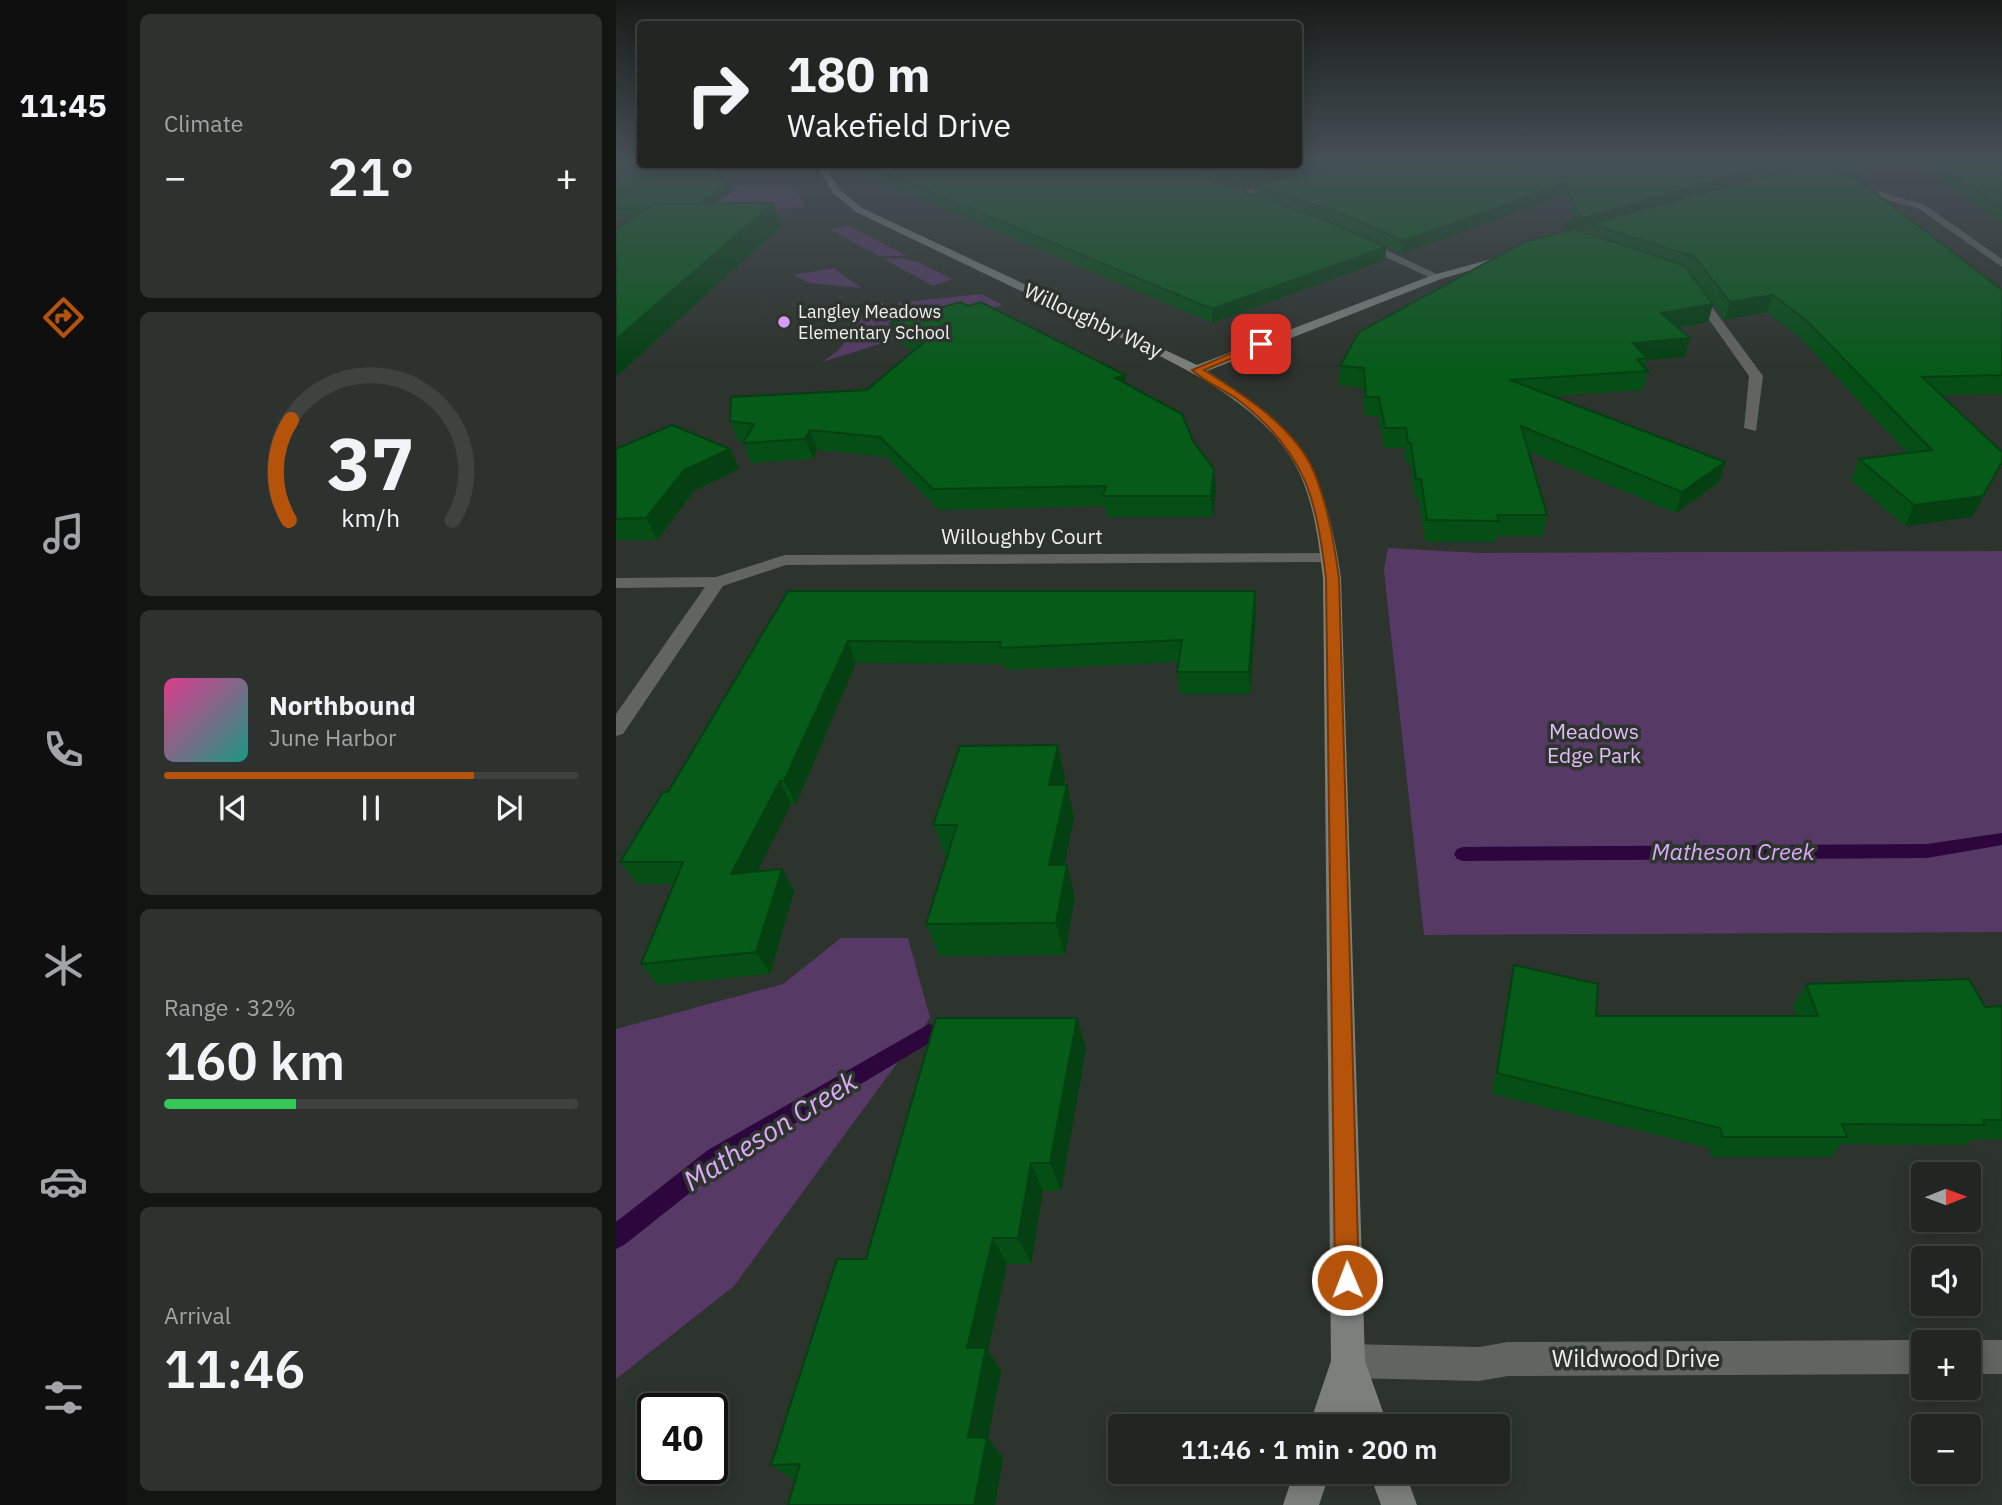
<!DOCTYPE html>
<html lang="en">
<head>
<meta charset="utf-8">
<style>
	body { margin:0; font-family:"IBM Plex Sans",sans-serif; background:#2e322f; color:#f1f3f6; height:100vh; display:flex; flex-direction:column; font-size:26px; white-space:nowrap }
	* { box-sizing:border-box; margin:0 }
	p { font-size:23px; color:#a2a5a5 }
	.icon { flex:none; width:38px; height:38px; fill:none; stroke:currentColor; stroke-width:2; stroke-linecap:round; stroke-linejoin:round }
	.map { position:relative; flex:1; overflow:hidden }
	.panel { display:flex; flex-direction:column; gap:14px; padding:14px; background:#131513; width:490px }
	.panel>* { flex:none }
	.banner { position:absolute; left:21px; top:21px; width:665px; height:147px; border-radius:7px; box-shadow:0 4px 18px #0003,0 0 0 2px #3f4340; background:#222622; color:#f1f3f6; overflow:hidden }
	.needle { width:46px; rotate:89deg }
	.fabs { position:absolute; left:1295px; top:1162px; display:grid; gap:14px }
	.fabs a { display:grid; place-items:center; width:70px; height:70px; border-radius:7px; background:#222622; box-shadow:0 4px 18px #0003,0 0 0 2px #3f4340; font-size:35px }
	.speed { position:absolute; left:21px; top:1393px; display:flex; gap:14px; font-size:35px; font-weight:700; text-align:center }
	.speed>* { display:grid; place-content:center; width:91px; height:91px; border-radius:50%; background:#222622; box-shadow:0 4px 18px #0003,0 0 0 2px #3f4340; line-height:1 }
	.speed .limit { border:4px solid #111; border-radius:10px; background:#fff; color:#111 }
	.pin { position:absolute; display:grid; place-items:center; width:60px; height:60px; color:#fff; margin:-30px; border-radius:14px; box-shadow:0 4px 10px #0006 }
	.me { position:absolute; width:77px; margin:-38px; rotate:359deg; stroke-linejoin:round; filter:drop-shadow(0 0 5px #0008) }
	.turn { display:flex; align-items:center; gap:24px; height:147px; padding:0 35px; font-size:32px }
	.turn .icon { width:91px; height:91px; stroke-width:2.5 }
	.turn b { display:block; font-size:49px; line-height:60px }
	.big { font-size:52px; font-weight:600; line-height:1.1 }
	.panel .tile { flex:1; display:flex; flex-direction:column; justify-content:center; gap:10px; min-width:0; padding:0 24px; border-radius:10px; background:#2e322f }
	.panel .dial { align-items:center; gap:0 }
	.dial svg { height:182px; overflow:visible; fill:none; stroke:#3f4340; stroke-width:7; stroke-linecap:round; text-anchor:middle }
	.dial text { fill:#f1f3f6; stroke:none }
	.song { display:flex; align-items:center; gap:21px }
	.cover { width:84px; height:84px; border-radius:10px; background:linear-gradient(135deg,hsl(330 70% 55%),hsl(170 70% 35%)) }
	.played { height:7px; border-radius:4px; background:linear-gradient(90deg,#b45309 75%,#3f4340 75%) }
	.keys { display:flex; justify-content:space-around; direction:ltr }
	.heat { display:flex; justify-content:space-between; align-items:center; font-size:38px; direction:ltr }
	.charge { height:10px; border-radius:5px; background:linear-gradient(90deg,#34c759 32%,#3f4340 0) }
	.trip { position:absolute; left:492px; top:1414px; width:402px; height:70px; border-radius:7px; background:#222622; box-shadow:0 4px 18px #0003,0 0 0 2px #3f4340; font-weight:600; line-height:70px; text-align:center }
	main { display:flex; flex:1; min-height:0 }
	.tab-bar { display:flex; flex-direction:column; width:126px; justify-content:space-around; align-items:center; background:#0e0f0e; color:#a2a5a5 }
	.tab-bar .icon { width:49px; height:49px }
	.tab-bar .active { color:#b45309 }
	.tab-bar b { font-size:32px; color:#f1f3f6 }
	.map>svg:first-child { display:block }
</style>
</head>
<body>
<main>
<nav class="tab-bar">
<b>11:45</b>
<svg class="icon active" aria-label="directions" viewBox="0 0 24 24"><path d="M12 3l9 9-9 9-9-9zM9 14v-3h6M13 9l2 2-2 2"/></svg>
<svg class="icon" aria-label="music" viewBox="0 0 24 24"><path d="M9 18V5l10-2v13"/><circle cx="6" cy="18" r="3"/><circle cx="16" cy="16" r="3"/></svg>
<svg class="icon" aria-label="phone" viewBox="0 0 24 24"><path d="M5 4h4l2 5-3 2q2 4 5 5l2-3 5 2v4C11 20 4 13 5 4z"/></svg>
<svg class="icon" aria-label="climate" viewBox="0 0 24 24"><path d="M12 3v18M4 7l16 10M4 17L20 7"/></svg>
<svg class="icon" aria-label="car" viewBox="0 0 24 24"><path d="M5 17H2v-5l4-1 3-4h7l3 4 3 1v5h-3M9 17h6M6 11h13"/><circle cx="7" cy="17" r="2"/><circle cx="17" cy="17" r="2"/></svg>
<svg class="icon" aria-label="filters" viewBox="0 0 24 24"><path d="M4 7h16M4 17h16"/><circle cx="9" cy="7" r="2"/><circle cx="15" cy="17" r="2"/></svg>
</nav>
<section class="panel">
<div class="tile"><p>Climate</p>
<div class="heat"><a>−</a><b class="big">21°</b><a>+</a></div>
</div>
<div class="tile dial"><svg viewBox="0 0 100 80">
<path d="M14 69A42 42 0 1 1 86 69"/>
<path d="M14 69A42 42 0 0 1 15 25" stroke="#b45309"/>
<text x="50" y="56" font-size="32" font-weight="700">37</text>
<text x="50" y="72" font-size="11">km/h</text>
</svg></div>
<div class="tile">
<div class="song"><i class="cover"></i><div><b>Northbound</b><p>June Harbor</p></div></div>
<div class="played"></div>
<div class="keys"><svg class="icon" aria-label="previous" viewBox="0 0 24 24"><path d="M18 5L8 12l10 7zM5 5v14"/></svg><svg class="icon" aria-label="pause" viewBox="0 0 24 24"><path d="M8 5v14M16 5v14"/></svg><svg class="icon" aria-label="next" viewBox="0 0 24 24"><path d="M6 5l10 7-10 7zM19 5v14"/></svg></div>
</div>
<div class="tile"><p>Range · 32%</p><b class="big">160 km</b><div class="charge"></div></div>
<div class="tile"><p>Arrival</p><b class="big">11:46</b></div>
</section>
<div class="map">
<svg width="1386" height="1505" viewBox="0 0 1386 1505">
	<rect width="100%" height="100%" fill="#2d332d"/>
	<g fill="#563a65">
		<polygon points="176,185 190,207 114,213 54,187"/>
		<polygon points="231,225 291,256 263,256 215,230"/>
		<polygon points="283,258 302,262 336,279 317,286 268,259"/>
		<polygon points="218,268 245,288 194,283 178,275"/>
		<polygon points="365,294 387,305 206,362 222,351 257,303 267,303 280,314 292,310 280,303"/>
		<polygon points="772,548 863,553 1386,551 1386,932 808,935 770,590 768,569"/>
		<polygon points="225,938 292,938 314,1018 118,1286 0,1379 0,1029 167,984"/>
	</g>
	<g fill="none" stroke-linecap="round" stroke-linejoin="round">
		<g fill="#2c063c" fill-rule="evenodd">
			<polygon points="1386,833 1386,845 1311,858 847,861 841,859 838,854 841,849 847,847 1311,844"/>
			<polygon points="313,1024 320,1027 323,1033 320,1039 108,1166 8,1245 0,1249 0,1222 92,1150"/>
		</g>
		<g fill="#616461" fill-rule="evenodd">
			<polygon points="666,182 669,187 617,199 612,196"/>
			<polygon points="1234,183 1309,205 1386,259 1386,267 1303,209 1231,188"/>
			<polygon points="739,239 747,239 827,277 817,279 739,243"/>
			<polygon points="1074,288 1082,288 1147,376 1140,431 1128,428 1133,376 1072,290"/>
			<polygon points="714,553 722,558 720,562 170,565 107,586 7,734 0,736 0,714 89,587 0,588 0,578 100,577 169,555"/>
			<polygon points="1307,1340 1312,1342 1307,1342 1307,1374 892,1376 863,1381 732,1378 720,1373 715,1361 720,1349 732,1344 863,1347 892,1342"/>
			<polygon points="1353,1340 1386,1340 1386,1374 1353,1374 1353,1342 1348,1342"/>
		</g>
		<g fill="#7b807b" fill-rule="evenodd">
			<path d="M199,164H208L223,189L246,208L581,365L817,275L894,254L899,257L825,279L591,371C683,432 709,468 725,578L749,1361L772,1426H738L733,1412L728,1426H693L715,1361L707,578C702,536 697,492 674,456C627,384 521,347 447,311C378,278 309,245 240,212L217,193Z"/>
			<polygon points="678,1472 714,1472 703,1505 667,1505"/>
			<polygon points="753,1472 789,1472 801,1505 765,1505"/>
		</g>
	</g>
	<g fill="#054e16" fill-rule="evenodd">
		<polygon points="0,160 24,164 110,164 105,176 114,181 117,190 100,203 157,203 165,226 19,217 0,217"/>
		<path d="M1211,160H1257L1242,180L1386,290V394L1326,395L1386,463L1356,517L1289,526L1235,480L1243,459L1291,453L1186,340L1151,312L1109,320L1074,273L1097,304L1092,322L1062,328L1069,357L1031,360L1029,368L1032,371L1027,390L937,396L1109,462L1103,482L1060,513L912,451L931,515L927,536H880V542H809L803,500H799L794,463H790L788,448H768L762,416H749L747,388L723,385L724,366L947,232L957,218L947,195L786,254L714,222L770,247L769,260L596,323L248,175L245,164L1189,165L1207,168L1209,161ZM638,185L639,196L620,189ZM973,228L972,233L964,231Z"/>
		<polygon points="1293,160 1386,160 1386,223"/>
		<polygon points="274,323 510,384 577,441 600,489 597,517 491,517 489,506 323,510 270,457 201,450 197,459 135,463 127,442 122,441 114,421 251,390 297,351 280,341"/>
		<polygon points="0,449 114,449 123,469 78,491 41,540 0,540"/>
		<polygon points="172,591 639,591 640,613 634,694 564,694 561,672 563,662 389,670 388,664 240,663 180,804 175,804 141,871 166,869 178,891 154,974 42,985 25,964 58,884 21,884 4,862 52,792"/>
		<polygon points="449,778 448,785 451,785 458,818 448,865 451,865 459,897 449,955 324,956 310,924 331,858 330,858 317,825"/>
		<polygon points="898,965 980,1016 1181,1016 1177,1006 1190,984 1369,1007 1386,1006 1386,1139 1354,1140 1350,1145 1225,1144 1215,1157 1095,1157 1093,1148 876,1094 893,987"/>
		<polygon points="461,1018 470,1049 445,1191 427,1191 415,1264 391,1264 372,1351 385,1370 372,1439 387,1457 379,1505 172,1505 179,1481 155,1465 250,1259"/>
	</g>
	<g fill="#044012">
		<polygon points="709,160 763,160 619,189 619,178"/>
		<polygon points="1173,160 1208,160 980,226 974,224 973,228 947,236 949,223"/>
		<polygon points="1253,160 1257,160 1241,182 1244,171"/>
		<polygon points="103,164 110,164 102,182 99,173"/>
		<polygon points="114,181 117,190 83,217 79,208"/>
		<polygon points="948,184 947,195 786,254 787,241"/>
		<polygon points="157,203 165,226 0,377 0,339"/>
		<polygon points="770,247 769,260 596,323 596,309"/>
		<polygon points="1157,295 1151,312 1109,320 1114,302"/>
		<polygon points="1097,304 1092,322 1041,331 1045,313"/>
		<polygon points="1074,338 1069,357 1031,360 1031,358 1017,343"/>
		<polygon points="509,375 511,394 499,378"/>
		<polygon points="194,430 201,450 197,459 189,439"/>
		<polygon points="114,449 123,469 78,491 41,540 30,518 68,470"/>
		<polygon points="1109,462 1103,482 1060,513 1066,492"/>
		<polygon points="1386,462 1356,517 1289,526 1298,505"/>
		<polygon points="598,469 600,489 597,517 595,496"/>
		<polygon points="639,591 640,613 634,694 633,672"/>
		<polygon points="232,641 240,663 180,804 168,781"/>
		<polygon points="442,745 449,778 441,818 433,785"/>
		<polygon points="164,781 175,804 129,896 115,874"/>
		<polygon points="451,785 458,818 442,897 433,865"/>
		<polygon points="451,865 459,897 449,955 440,923"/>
		<polygon points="166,869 178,891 154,974 140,952"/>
		<polygon points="461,1018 470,1049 445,1191 434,1163"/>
		<polygon points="415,1163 427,1191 415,1264 402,1238"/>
		<polygon points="377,1238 391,1264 372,1351 385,1370 372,1439 387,1457 379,1505 358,1505 352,1437 351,1348"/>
	</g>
	<g fill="#065b19" stroke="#044012" stroke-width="2">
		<polygon points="0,160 24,160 24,164 103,164 99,173 114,181 85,203 38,204 32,208 0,208"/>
		<polygon points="682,160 709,160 619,178 580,164 682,164"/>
		<polygon points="753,160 1173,160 949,223 964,215 948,184 787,241 722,212 638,185"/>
		<polygon points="1211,160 1253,160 1244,171 1209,161"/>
		<polygon points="1313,160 1386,160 1386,208"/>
		<polygon points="247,164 549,164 712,221 770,247 596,309"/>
		<polygon points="1193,164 1239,177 1386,290 1386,375 1306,377 1386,452 1386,462 1367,496 1298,505 1243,459 1316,450 1192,322 1157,295 1114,302 1079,257 974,224"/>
		<polygon points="157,203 0,339 0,229 38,204"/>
		<polygon points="958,229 1068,265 1097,304 1045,313 1074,338 1017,343 1031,358 1021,359 1032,371 894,380 1109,462 1066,492 905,426 931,515 881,515 883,521 811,520 805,479 800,479 795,443 792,443 790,428 769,428 763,397 750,397 748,368 724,366 743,332 908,242"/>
		<polygon points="344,302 352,306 365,302 509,375 499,378 566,414 577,441 598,469 595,496 487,496 490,486 317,489 264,437 194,430 189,439 127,443 138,424 114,421 115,397 251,390 308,342 274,323"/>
		<polygon points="56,425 114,449 68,470 30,518 0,519 0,449"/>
		<polygon points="172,591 639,591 633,672 561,672 566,640 384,648 385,642 232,641 168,781 164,781 115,874 166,869 140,952 25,964 67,862 4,862 47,792 52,792"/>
		<polygon points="442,745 433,785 451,785 433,865 451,865 440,923 310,924 341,825 317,825 344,746"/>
		<polygon points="898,965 982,984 980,1016 1202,1016 1190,984 1353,979 1369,1007 1386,1006 1386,1120 1367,1120 1369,1125 1226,1124 1231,1137 1107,1137 1104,1128 881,1073"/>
		<polygon points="320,1018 461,1018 434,1163 415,1163 402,1238 377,1238 351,1348 370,1348 352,1437 371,1438 358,1505 172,1505 184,1464 155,1465 221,1259 250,1259"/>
	</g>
	<linearGradient id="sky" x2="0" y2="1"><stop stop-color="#191c19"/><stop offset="0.43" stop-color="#465057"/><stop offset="1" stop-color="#465057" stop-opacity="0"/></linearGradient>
	<rect width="1386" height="370" fill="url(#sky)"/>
	<path fill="#b45309" stroke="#753606" stroke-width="2" d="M642,342L650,344L588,370C628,395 679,427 698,472C712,506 718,543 723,578L743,1280L739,1288L731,1292L722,1288L719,1280L710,578C700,499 691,455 626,403C610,390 590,383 576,370Z"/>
	<circle fill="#d79bf9" stroke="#2d332d" stroke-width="2.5" cx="168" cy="322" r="7"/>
	<g text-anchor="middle" stroke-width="7" stroke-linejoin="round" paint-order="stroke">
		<g font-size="18" fill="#eef2ee" stroke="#2d332d" text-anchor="start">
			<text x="182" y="318">Langley Meadows<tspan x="182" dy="21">Elementary School</tspan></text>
		</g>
		<g font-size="21" fill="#eef2ee" stroke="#2d332d">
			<text transform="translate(477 321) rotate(25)" y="7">Willoughby Way</text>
			<text x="406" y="544">Willoughby Court</text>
		</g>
		<g font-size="21" fill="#e4befb" stroke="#2d332d">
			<text x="978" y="739">Meadows<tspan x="978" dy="24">Edge Park</tspan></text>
		</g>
		<g font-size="23" font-style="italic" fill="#ddaafb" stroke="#2d332d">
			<text x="1117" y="860">Matheson Creek</text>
		</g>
		<g font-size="24" fill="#eef2ee" stroke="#2d332d">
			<text x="1020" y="1367">Wildwood Drive</text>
		</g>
		<g font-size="28" font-style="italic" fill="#ddaafb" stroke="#2d332d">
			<text transform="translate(154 1131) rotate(-32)" y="10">Matheson Creek</text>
		</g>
	</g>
</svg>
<div class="fabs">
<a><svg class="needle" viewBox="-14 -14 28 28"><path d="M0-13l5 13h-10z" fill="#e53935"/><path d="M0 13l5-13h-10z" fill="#a2a5a5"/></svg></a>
<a><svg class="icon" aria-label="sound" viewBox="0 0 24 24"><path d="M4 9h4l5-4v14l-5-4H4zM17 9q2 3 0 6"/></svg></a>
<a>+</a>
<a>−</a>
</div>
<div class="speed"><div class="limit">40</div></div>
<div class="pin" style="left:645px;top:344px;background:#d93025"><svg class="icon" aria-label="arrive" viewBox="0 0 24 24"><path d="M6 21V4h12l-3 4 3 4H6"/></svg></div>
<svg class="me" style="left:731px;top:1280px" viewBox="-20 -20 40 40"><circle r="17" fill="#b45309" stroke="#fff" stroke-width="3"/><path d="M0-11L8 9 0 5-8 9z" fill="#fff"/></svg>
<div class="trip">11:46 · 1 min · 200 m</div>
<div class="banner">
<div class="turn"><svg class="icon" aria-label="right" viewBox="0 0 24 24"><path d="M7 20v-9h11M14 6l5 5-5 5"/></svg><div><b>180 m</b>Wakefield Drive</div></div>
</div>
</div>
</main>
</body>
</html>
